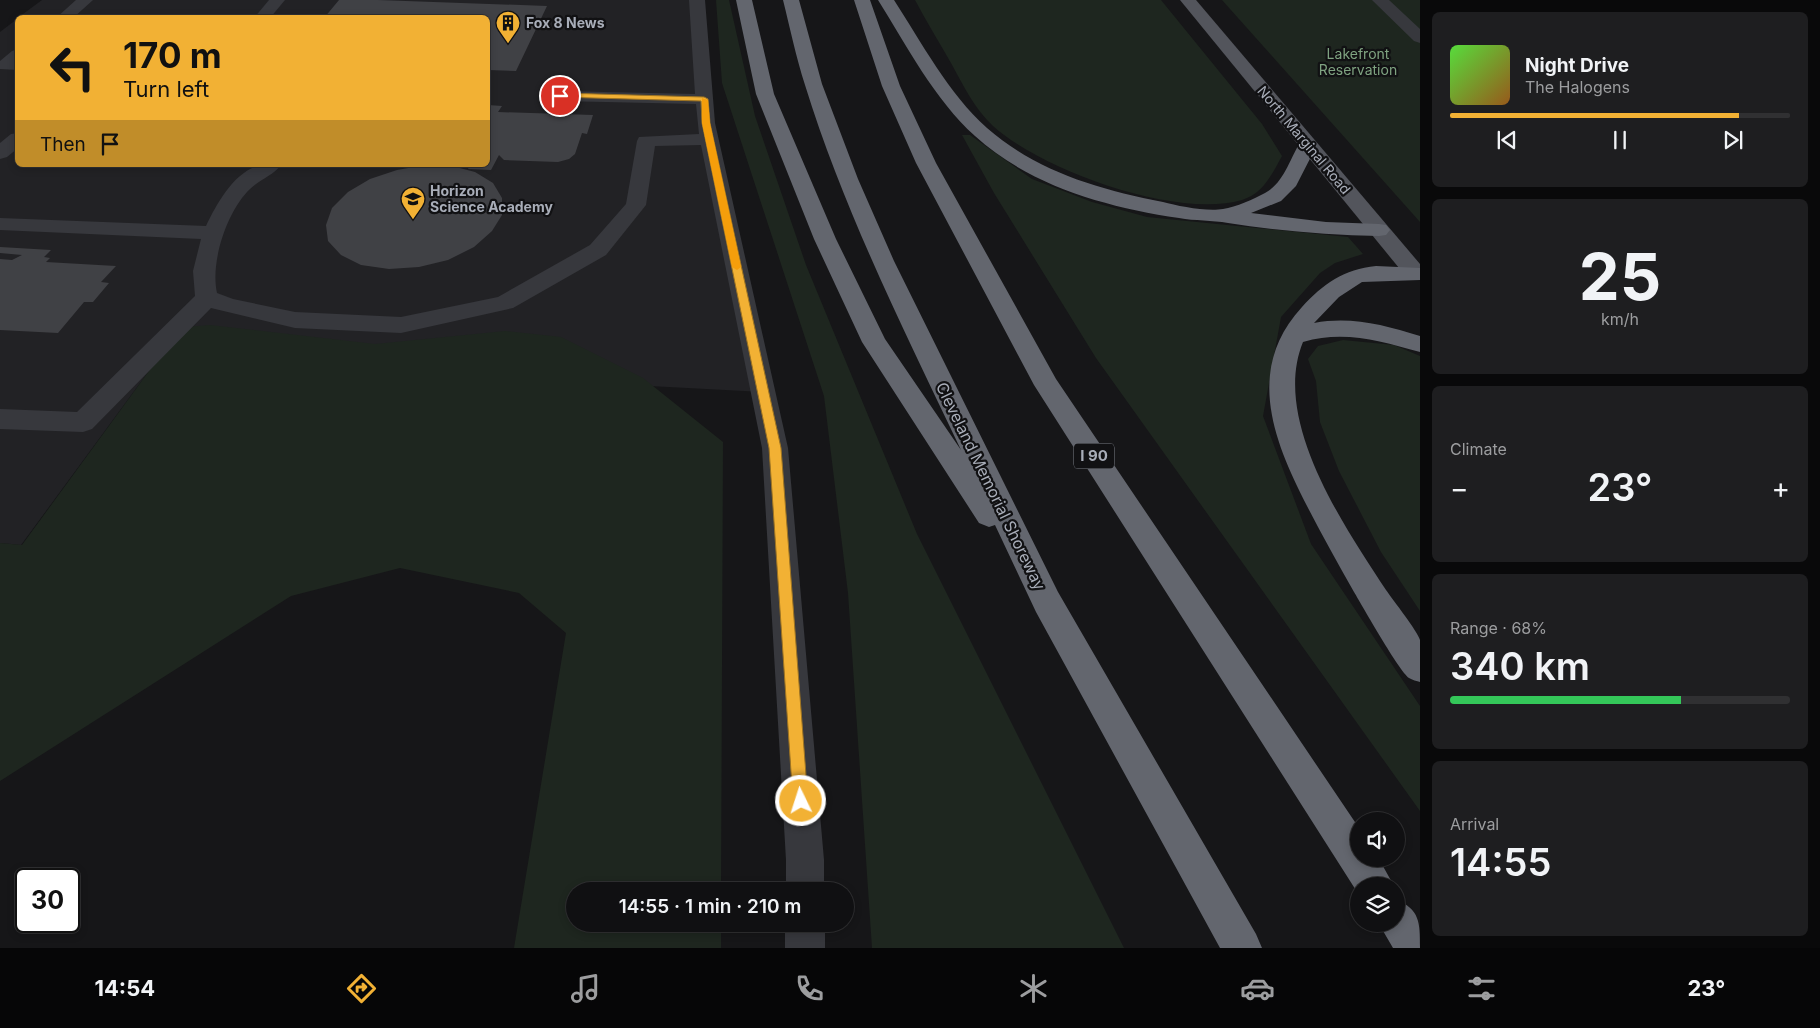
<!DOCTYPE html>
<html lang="en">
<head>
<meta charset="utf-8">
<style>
	body { margin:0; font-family:Inter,sans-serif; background:#1e1e20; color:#f1f3f6; height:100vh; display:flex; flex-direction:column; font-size:19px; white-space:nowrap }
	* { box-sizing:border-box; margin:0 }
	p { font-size:16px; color:#9c9d9f }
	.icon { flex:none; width:28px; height:28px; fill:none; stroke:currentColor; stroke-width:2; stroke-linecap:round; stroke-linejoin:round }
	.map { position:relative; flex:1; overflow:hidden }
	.side { display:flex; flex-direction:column; gap:12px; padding:12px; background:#09090a; width:400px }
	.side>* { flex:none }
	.guide { position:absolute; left:15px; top:15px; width:475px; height:152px; border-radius:8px; box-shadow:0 2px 8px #0003,0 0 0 1px #303032; background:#f2b134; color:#111; overflow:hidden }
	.fabs { position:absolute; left:1350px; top:812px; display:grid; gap:10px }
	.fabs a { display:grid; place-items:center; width:55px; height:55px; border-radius:50%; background:#101012; box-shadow:0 2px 8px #0003,0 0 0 1px #303032; font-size:25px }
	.speed { position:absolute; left:15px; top:868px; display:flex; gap:10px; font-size:25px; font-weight:700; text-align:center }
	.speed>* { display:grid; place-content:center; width:65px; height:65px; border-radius:50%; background:#101012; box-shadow:0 2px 8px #0003,0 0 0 1px #303032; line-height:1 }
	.speed .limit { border:2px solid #111; border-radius:8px; background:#fff; color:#111 }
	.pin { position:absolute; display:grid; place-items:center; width:42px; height:42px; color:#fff; margin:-21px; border:2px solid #fff; border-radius:50%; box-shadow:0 1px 5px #0007 }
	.me { position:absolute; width:55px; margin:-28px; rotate:356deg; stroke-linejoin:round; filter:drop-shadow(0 0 4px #0008) }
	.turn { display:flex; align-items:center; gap:18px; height:105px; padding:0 25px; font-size:22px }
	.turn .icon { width:65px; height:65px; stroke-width:2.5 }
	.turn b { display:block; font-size:35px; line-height:42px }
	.then { display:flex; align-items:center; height:48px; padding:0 25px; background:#0003; gap:10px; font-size:19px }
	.big { font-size:38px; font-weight:600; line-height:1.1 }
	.side .widget { flex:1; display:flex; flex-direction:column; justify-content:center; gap:8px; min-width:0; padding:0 18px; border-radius:8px; background:#1e1e20 }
	.side .dial { align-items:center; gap:0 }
	.dial b { font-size:65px; line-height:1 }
	.song { display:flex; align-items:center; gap:15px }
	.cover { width:60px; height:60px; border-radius:8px; background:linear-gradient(135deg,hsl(110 70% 55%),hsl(30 70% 35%)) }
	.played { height:5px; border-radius:2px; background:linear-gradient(90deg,#f2b134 85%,#303032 85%) }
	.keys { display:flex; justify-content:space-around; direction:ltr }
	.heat { display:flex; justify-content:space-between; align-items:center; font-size:28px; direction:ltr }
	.charge { height:8px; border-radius:4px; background:linear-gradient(90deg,#34c759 68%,#303032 0) }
	.trip { position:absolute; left:566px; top:882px; width:288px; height:50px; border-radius:25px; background:#101012; box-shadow:0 2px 8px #0003,0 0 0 1px #303032; font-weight:600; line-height:50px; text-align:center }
	.dock { display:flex; height:80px; justify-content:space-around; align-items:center; background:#060607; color:#9c9d9f }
	.dock .icon { width:35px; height:35px }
	.dock .on { color:#f2b134 }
	.dock b { font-size:22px; color:#f1f3f6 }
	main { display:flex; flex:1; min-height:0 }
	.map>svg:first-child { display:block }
</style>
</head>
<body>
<main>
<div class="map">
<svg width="1420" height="948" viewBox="0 0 1420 948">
	<rect width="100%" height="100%" fill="#161618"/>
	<polygon fill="#222225" points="42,0 697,0 706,123 763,392 157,360 21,545 0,543 0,32 17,19 18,165 488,165 488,18 19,17"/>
	<g fill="#1e261f">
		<polygon points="716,0 729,0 755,116 806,265 917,534 1124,948 872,948 848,593 824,396 722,83"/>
		<path d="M915,0H1161L1262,124L1282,156C1272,174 1263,194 1242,200C1176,219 1043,171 993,126C974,108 963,85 951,63C939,42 926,21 915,0Z"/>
		<polygon points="1222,0 1420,0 1420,222"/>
		<polygon points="962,135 970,135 1032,179 1092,202 1147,217 1348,237 1363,254 1335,263 1320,273 1281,317 1263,416 1311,544 1420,706 1420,811 1096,358 994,193"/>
		<polygon points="210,325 375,344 505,331 561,337 643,378 723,442 721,891 575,891 575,924 721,924 721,948 514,948 566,633 519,593 400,568 291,596 0,781 0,543 22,545 157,360 186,327"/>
		<polygon points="1343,340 1394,345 1420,356 1420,611 1381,552 1339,471 1320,422 1316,381 1308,359 1318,346"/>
	</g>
	<g fill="#404145">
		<polygon points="339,0 378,0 547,6 516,71 488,70 488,18 324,18"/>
		<polygon points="488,105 502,106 498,112 593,115 587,134 582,133 575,154 569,159 558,162 504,160 499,155 491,170 468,169 470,165 488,165"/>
		<polygon points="425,165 452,166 475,172 493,183 502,198 502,215 492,231 474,247 448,260 419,267 389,269 361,265 341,255 328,241 326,225 332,208 348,192 370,179 397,170"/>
		<polygon points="0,247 51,250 44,257 50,258 46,262 116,266 101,282 109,283 93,302 84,302 58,333 0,330 0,259 12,260 22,255 0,253"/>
	</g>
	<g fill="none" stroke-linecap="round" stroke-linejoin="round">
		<g fill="#37383d" fill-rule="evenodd">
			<polygon points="76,0 93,0 73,18 56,18"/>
			<polygon points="269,0 285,0 270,18 254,18"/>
			<path d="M689,0H705L715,123L788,448L824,860V891H786V860L762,448L701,145L655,146L646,205L606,255L513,308L401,333L295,328L211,308L92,429L83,432L0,429V409L77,412L195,296L193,271L201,239L0,230V218L206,226C217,204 232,175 257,166C263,163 274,165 281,165C274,175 259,180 250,189C227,211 210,262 217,293L233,299L295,312L401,317L498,297L590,245L626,204L637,141L639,137L699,134L696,104L560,101L554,100L551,96L554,92L560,91L695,94Z"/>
			<polygon points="1372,0 1389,0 1420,29 1420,43 1414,41"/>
			<polygon points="18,49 18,70 0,69 0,61 12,51"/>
			<polygon points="18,133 18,148 7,157 0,159 0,143 11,134"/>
			<rect x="785" y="924" width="40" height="24"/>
		</g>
		<polygon fill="#53555c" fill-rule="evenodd" points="1180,0 1196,0 1420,264 1420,280 1408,279"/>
		<g fill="#63666e" fill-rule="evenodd">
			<path d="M736,0H752L774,94L836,239L885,339L961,450C904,330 844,211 805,85C796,57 790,28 783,0H799L822,84L858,179L894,261L1058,592L1256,934L1262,948H1220L1036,612L995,525L989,527L979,523L862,342L814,239L756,94Z"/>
			<polygon points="854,0 870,0 900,86 936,163 1056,379 1359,828 1359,859 1379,859 1394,886 1359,886 1359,895 1034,385 916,163 882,86"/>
			<path d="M878,0H894C922,43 948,93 987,128C1038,172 1098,189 1163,202C1178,206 1207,212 1223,209C1236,207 1254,199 1265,193C1284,183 1290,158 1301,141H1315L1317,145L1296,186L1281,201L1251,213L1326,222L1379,224L1386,225L1390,230L1386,235L1379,236C1329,235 1278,231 1228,223C1212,220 1195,221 1179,218C1106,207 1030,186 975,136C934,99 907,46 878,0Z"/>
			<path d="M1376,266L1420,268V280L1362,282L1339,297L1314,323C1351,316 1384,325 1420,336V352C1380,341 1344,330 1303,342C1271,420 1344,526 1386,590C1393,600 1418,632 1420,640C1420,652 1420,670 1420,682C1417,681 1412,680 1409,678C1399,671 1363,607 1354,592C1338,564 1322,535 1307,506C1273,440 1245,369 1302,307C1323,284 1344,269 1376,266Z"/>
			<path d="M1396,899C1420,910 1420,922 1420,948H1393L1379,924H1396Z"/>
		</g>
	</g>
	<polygon fill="#f2b134" stroke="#9d7322" points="560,93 704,97 708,99 710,123 781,448 808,801 806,807 801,809 796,807 793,801 769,448 702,123 701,101 557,97 556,96"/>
	<polygon fill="#f59e0b" points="702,98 708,100 710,123 741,267 737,270 732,267 702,123"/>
	<defs>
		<symbol id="building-pin" viewBox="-11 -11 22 30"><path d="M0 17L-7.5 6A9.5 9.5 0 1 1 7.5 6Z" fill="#f2b134" stroke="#111113"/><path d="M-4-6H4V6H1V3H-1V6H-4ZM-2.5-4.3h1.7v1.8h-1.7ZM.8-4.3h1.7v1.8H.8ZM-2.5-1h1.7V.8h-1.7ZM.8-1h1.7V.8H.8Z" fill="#111"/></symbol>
		<symbol id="school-pin" viewBox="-11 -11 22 30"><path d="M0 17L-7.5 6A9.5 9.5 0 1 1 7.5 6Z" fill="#f2b134" stroke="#111113"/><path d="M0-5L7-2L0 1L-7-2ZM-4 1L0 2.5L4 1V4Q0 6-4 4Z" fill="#111"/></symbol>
	</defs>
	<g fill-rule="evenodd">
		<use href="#building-pin" x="494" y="9" width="28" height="38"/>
		<use href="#school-pin" x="399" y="185" width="28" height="38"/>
	</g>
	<g text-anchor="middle" stroke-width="4.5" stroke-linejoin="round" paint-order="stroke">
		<g font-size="14" font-weight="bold" fill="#a8adb8" stroke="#111113" text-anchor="start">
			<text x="526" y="28">Fox 8 News</text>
			<text x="430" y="196">Horizon<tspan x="430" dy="16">Science Academy</tspan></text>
		</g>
		<g font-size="14" fill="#7fa381" stroke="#111113">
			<text x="1358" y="59">Lakefront<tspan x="1358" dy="16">Reservation</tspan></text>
		</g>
		<g font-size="14" fill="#a8adb8" stroke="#111113">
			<text transform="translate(1304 140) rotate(50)" y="5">North Marginal Road</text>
		</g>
		<rect fill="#111113" stroke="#7b7e86" stroke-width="1" x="1074" y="443.5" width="40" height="25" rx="4"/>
		<g font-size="15" font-weight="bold" fill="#a8adb8">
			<text x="1094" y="461">I 90</text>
		</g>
		<g font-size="16" fill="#a8adb8" stroke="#111113">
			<text transform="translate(991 486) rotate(64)" y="6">Cleveland Memorial Shoreway</text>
		</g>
	</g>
</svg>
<div class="fabs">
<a><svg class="icon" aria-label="sound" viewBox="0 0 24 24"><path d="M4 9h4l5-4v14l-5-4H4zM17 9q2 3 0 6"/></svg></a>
<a><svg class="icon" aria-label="layers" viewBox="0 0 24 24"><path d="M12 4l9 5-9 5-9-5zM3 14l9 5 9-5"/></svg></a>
</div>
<div class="speed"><div class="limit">30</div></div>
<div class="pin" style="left:560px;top:96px;background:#d93025"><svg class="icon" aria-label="arrive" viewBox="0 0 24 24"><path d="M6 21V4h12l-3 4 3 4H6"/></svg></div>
<svg class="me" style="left:801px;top:801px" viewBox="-20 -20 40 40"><circle r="17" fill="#f2b134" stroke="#fff" stroke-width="3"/><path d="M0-11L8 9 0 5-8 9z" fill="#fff"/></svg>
<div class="trip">14:55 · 1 min · 210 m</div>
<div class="guide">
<div class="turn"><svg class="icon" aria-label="left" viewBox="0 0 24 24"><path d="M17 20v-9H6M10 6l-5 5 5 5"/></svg><div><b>170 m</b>Turn left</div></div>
<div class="then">Then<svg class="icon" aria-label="arrive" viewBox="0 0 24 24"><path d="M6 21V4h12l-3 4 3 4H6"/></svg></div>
</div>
</div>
<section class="side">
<div class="widget">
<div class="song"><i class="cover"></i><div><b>Night Drive</b><p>The Halogens</p></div></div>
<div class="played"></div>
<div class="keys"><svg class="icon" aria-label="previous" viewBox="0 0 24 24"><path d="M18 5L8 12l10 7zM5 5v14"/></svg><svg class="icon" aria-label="pause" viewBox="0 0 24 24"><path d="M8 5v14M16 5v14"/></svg><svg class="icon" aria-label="next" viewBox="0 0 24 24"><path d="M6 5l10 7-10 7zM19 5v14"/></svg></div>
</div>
<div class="widget dial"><b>25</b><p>km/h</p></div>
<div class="widget"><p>Climate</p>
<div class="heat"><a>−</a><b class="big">23°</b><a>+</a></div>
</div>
<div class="widget"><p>Range · 68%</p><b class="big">340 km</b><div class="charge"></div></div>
<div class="widget"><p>Arrival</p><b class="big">14:55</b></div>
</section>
</main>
<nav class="dock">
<b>14:54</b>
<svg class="icon on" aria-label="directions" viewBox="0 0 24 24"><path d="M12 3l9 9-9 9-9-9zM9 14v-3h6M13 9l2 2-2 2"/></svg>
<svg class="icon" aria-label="music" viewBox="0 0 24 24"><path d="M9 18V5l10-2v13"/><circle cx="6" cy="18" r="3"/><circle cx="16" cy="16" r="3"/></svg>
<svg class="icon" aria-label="phone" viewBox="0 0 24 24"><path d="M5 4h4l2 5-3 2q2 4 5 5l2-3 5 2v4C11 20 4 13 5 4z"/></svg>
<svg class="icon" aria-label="climate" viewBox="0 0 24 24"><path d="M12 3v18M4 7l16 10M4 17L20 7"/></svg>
<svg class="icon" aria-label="car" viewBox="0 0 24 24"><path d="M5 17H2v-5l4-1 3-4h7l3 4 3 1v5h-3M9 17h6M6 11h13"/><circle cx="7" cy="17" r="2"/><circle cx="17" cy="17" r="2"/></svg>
<svg class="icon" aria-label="filters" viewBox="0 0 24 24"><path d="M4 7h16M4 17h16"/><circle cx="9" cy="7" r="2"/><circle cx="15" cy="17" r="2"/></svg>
<b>23°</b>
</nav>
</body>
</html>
